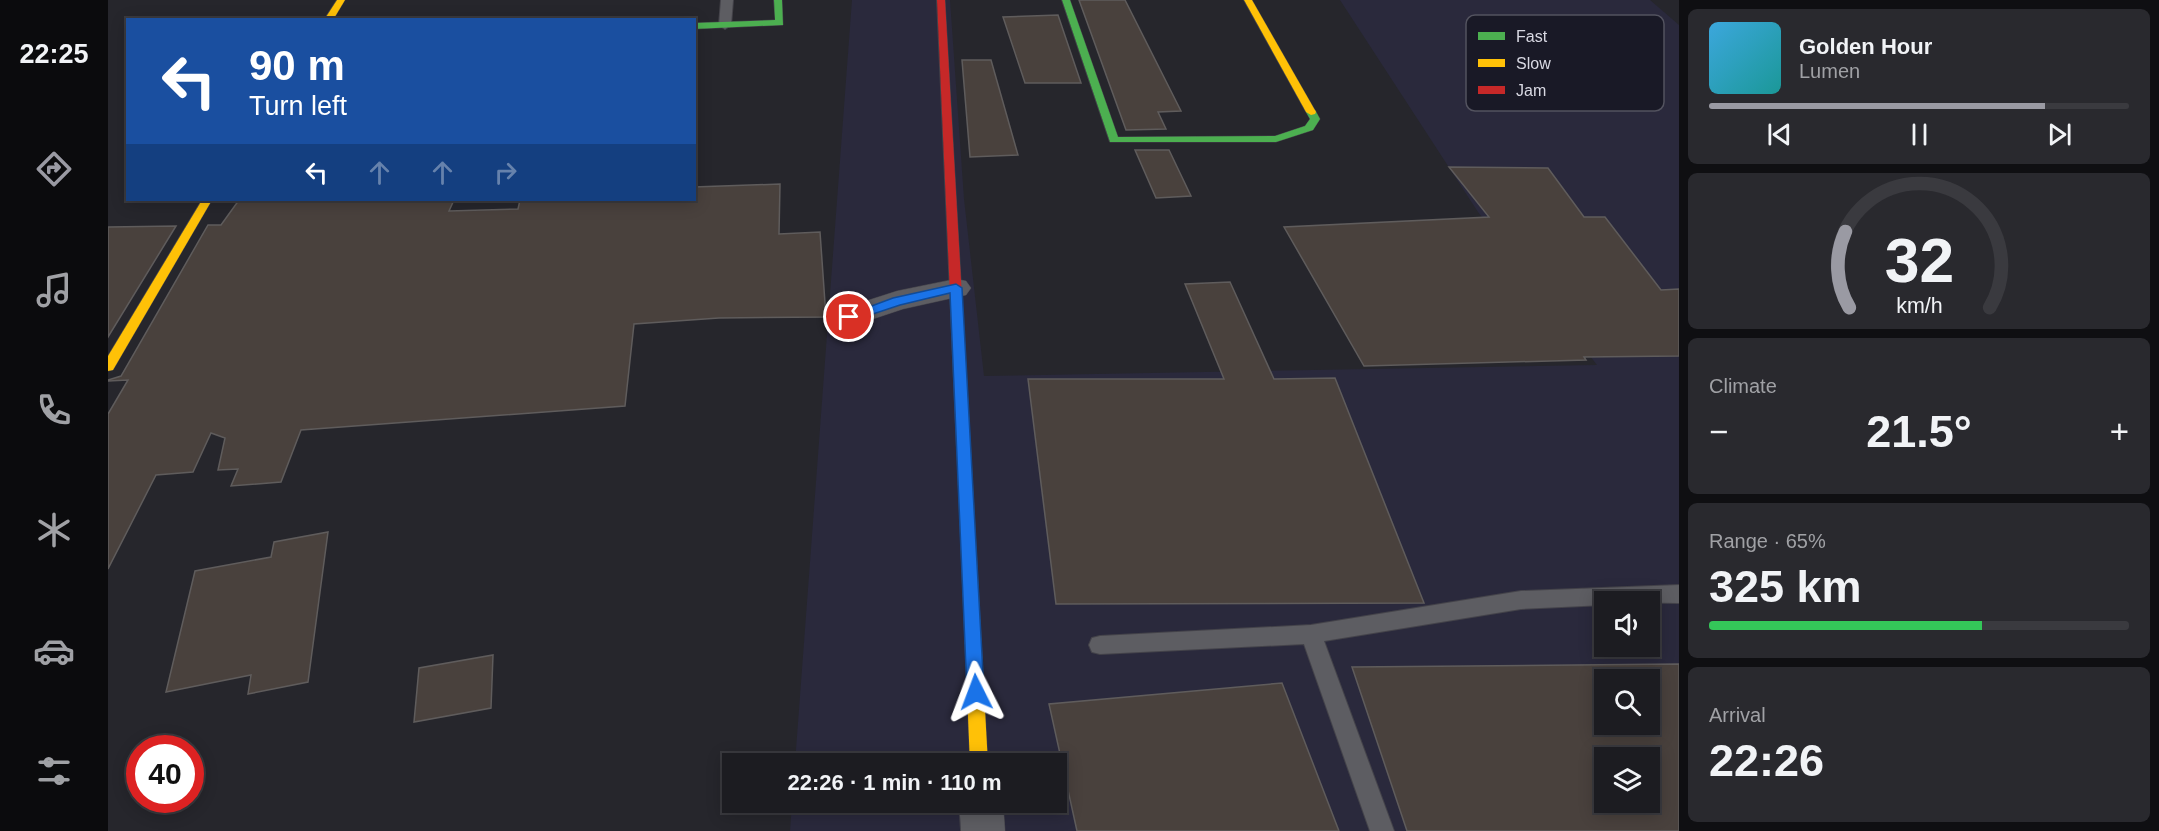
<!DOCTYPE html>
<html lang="en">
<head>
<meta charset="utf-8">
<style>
	body { margin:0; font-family:Arial,sans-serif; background:#29292e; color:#f1f3f6; height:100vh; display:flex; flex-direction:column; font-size:22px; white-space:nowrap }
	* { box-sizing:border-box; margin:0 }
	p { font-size:20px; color:#a0a1a5 }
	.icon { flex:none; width:33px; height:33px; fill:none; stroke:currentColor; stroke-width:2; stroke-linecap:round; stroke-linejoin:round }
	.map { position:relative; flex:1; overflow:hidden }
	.sheet { display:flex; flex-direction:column; gap:9px; padding:9px; background:#0f0f12; width:480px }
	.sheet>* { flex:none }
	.banner { position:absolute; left:18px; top:18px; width:570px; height:183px; border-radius:0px; box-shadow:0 3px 15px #0003,0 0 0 2px #3a3a3f; background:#1a4fa0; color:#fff; overflow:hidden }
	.buttons { position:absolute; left:1486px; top:591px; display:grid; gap:12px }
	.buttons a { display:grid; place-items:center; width:66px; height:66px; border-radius:0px; background:#1c1c21; box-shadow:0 3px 15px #0003,0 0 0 2px #3a3a3f; font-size:30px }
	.speed { position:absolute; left:18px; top:735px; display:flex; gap:12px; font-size:30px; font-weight:700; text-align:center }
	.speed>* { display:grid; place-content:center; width:78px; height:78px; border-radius:50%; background:#1c1c21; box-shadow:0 3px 15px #0003,0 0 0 2px #3a3a3f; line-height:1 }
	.speed .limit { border:9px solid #d22; background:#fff; color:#111 }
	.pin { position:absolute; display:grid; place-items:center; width:51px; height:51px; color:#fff; margin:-26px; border:3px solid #fff; border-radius:50%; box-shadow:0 2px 6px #0007 }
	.me { position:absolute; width:66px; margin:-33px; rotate:357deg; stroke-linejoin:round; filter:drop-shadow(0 0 4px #0008) }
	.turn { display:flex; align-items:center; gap:21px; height:126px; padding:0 24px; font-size:27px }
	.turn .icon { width:78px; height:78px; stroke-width:2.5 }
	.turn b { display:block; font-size:42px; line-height:51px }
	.lanes { display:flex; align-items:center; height:57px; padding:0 24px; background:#0003; justify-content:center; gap:30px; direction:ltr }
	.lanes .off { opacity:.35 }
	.big { font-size:45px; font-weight:700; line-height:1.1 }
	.sheet .tile { flex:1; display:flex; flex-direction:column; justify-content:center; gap:9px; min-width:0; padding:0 21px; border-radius:9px; background:#29292e }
	.sheet .dial { align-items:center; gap:0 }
	.dial svg { height:156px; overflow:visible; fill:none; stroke:#3a3a3f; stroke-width:7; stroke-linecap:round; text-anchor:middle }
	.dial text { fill:#f1f3f6; stroke:none }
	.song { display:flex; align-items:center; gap:18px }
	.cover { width:72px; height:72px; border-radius:9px; background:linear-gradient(135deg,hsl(200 70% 55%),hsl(180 70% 35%)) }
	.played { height:6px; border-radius:3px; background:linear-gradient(90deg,#9a9aa3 80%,#3a3a3f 80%) }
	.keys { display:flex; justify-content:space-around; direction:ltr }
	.heat { display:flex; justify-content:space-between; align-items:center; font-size:33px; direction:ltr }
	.charge { height:9px; border-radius:4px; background:linear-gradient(90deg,#34c759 65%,#3a3a3f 0) }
	.trip { position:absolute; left:614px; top:753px; width:345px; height:60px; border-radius:0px; background:#1c1c21; box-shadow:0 3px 15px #0003,0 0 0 2px #3a3a3f; font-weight:700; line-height:60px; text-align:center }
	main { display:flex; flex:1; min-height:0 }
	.dock { display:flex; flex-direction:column; width:108px; justify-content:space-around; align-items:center; background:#0b0b0d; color:#a0a1a5 }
	.dock .icon { width:42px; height:42px }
	.dock .on { color:#9a9aa3 }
	.dock b { font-size:27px; color:#f1f3f6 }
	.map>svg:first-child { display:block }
</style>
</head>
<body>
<main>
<nav class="dock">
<b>22:25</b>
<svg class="icon on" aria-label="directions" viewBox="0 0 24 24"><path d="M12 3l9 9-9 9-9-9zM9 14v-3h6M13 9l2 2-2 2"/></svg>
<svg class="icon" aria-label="music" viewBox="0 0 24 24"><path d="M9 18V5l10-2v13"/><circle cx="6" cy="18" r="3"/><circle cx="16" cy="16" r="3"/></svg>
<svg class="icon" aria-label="phone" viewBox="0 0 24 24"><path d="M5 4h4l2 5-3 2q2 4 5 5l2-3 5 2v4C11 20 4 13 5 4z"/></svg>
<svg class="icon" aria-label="climate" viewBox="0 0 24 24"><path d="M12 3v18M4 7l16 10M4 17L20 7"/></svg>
<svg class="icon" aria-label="car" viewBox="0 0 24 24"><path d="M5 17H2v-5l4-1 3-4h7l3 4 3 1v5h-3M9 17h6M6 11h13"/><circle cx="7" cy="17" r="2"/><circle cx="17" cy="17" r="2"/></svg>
<svg class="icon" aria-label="filters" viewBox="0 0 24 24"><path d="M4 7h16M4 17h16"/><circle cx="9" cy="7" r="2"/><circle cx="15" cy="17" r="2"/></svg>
</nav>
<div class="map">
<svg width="1571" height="831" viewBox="0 0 1571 831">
	<rect width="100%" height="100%" fill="#26262c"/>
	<path fill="#2a293c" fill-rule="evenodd" d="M744,0H842L856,199L876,376L1489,365L1370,212L1232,0H1542L1571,25V831H682L684,803L948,802V764L687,763ZM1497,602H1542V646H1497ZM1497,680H1542V724H1497ZM1497,758H1542V802H1497Z"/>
	<g fill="#49413d" stroke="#5f5c5c" stroke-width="1.5" fill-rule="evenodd">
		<polygon points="971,0 1017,0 1073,111 1050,112 1058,129 1018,130"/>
		<polygon points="950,15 973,83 917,83 895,17"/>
		<polygon points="854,60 883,60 910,155 862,157"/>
		<polygon points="1027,150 1061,150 1083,196 1048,198"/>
		<polygon points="1341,167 1440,168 1476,217 1497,217 1553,290 1571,289 1571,356 1476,357 1478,360 1256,366 1176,227 1381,217"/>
		<polygon points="672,184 671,234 712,232 718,317 611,318 526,324 517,406 193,430 173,482 123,486 130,469 110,470 117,438 103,433 85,472 48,475 0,569 0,414 20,380 0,381 0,380 13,376 100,225 113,225 131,200 346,200 341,211 410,209 412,200 586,200 586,187"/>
		<polygon points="68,226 0,337 0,227"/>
		<polygon points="1122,282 1166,379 1227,378 1316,603 948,604 920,379 1116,379 1077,284"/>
		<polygon points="220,532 200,682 140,694 143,675 58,692 87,571 163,557 166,542"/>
		<polygon points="385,655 383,708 306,722 311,668"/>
		<path d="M1571,664V831H1299L1244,667ZM1497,680H1542V724H1497ZM1497,758H1542V802H1497Z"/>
		<polygon points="1174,683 1231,831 969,831 941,704"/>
	</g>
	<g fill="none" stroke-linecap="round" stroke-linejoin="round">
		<defs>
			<g id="lane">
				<polygon points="613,0 625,0 623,25 617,29 611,25"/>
				<polygon points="1571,585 1571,603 1497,602 1497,605 1413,609 1216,641 1286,831 1262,831 1196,644 992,654 984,652 981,645 984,638 992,636 1203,625 1413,591"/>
			</g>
			<g id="street">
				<polygon points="848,279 858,281 863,288 858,295 795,309 741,327 730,324 726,317 730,310 789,291"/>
				<polygon points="851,802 895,802 897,831 853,831"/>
			</g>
			<g id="fast">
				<polygon points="666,0 674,0 675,25 586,29 586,23 667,20"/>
				<polygon points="954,0 962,0 1010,137 1167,136 1197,126 1202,119 1198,112 1199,110 1207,110 1212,119 1205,130 1168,142 1002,142"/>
			</g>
			<g id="slow">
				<polygon points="229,0 237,0 225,20 216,20"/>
				<polygon points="1136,0 1144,0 1208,112 1207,114 1203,115 1198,112"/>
				<polygon points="94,200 104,200 5,370 0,371 0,356"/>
				<polygon points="856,450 861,451 863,455 880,764 862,764 849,455 851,451"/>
			</g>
			<polygon id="jam" points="829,0 837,0 863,455 861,459 851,459 849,455"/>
		</defs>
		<use href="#lane" stroke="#44434a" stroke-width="2"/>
		<use href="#street" stroke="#44434a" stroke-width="1"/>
		<use href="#fast" stroke="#44434a" stroke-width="1"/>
		<use href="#slow" stroke="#44434a" stroke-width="1"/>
		<use href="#jam" stroke="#44434a" stroke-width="1"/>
		<use href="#lane" fill="#5d5d62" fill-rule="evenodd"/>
		<use href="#street" fill="#5d5d62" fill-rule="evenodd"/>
		<use href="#fast" fill="#4caf50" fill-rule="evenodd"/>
		<use href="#slow" fill="#ffc107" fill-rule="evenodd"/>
		<use href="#jam" fill="#c62828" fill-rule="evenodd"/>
	</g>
	<polygon fill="#1a73e8" stroke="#114b97" stroke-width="1.5" points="848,284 854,288 876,692 874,697 868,700 862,697 859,692 842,293 792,305 741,322 734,317 785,298"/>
	<rect x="1358" y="15" width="198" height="96" rx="9" fill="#191926" stroke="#53535f" stroke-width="1.5"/>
	<rect x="1370" y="32" width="27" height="8" fill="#4caf50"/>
	<rect x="1370" y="59" width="27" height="8" fill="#ffc107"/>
	<rect x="1370" y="86" width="27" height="8" fill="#c62828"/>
	<g font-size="16" fill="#d9d9e3">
		<text x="1408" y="42">Fast</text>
		<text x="1408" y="69">Slow</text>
		<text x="1408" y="96">Jam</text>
	</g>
</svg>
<div class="buttons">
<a><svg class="icon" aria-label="sound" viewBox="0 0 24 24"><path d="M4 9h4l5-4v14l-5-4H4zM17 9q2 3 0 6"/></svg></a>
<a><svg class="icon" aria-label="search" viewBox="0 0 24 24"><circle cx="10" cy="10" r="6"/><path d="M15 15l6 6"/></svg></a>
<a><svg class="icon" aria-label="layers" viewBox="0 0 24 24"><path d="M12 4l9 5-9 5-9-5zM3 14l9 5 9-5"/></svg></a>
</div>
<div class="speed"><div class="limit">40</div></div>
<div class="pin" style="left:741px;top:317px;background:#d93025"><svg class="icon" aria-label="arrive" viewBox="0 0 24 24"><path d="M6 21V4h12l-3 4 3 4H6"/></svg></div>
<svg class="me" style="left:868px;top:692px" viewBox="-20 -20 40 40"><path d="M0-17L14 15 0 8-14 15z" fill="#1a73e8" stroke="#fff" stroke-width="4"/></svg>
<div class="trip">22:26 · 1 min · 110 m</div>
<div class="banner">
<div class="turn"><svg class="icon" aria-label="left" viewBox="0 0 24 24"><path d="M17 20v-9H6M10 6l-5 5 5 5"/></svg><div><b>90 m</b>Turn left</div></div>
<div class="lanes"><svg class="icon" aria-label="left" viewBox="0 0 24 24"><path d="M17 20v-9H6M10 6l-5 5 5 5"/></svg><svg class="icon off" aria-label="ahead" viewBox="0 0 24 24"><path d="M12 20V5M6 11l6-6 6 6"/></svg><svg class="icon off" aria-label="ahead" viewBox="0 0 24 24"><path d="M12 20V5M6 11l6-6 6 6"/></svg><svg class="icon off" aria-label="right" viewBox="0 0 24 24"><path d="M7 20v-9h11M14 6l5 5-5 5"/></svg></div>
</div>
</div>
<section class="sheet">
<div class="tile">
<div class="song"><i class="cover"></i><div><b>Golden Hour</b><p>Lumen</p></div></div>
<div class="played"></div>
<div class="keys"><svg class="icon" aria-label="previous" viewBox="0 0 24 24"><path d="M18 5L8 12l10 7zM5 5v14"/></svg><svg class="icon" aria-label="pause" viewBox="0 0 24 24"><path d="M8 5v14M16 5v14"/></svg><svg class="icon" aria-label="next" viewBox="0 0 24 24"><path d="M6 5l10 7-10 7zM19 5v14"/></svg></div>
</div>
<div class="tile dial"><svg viewBox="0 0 100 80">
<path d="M14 69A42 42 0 1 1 86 69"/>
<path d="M14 69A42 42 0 0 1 12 30" stroke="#9a9aa3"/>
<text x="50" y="56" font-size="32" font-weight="700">32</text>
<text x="50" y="72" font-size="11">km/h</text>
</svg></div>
<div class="tile"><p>Climate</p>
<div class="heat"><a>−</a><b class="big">21.5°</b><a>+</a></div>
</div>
<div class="tile"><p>Range · 65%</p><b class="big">325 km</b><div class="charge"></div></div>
<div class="tile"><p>Arrival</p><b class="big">22:26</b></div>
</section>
</main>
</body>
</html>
